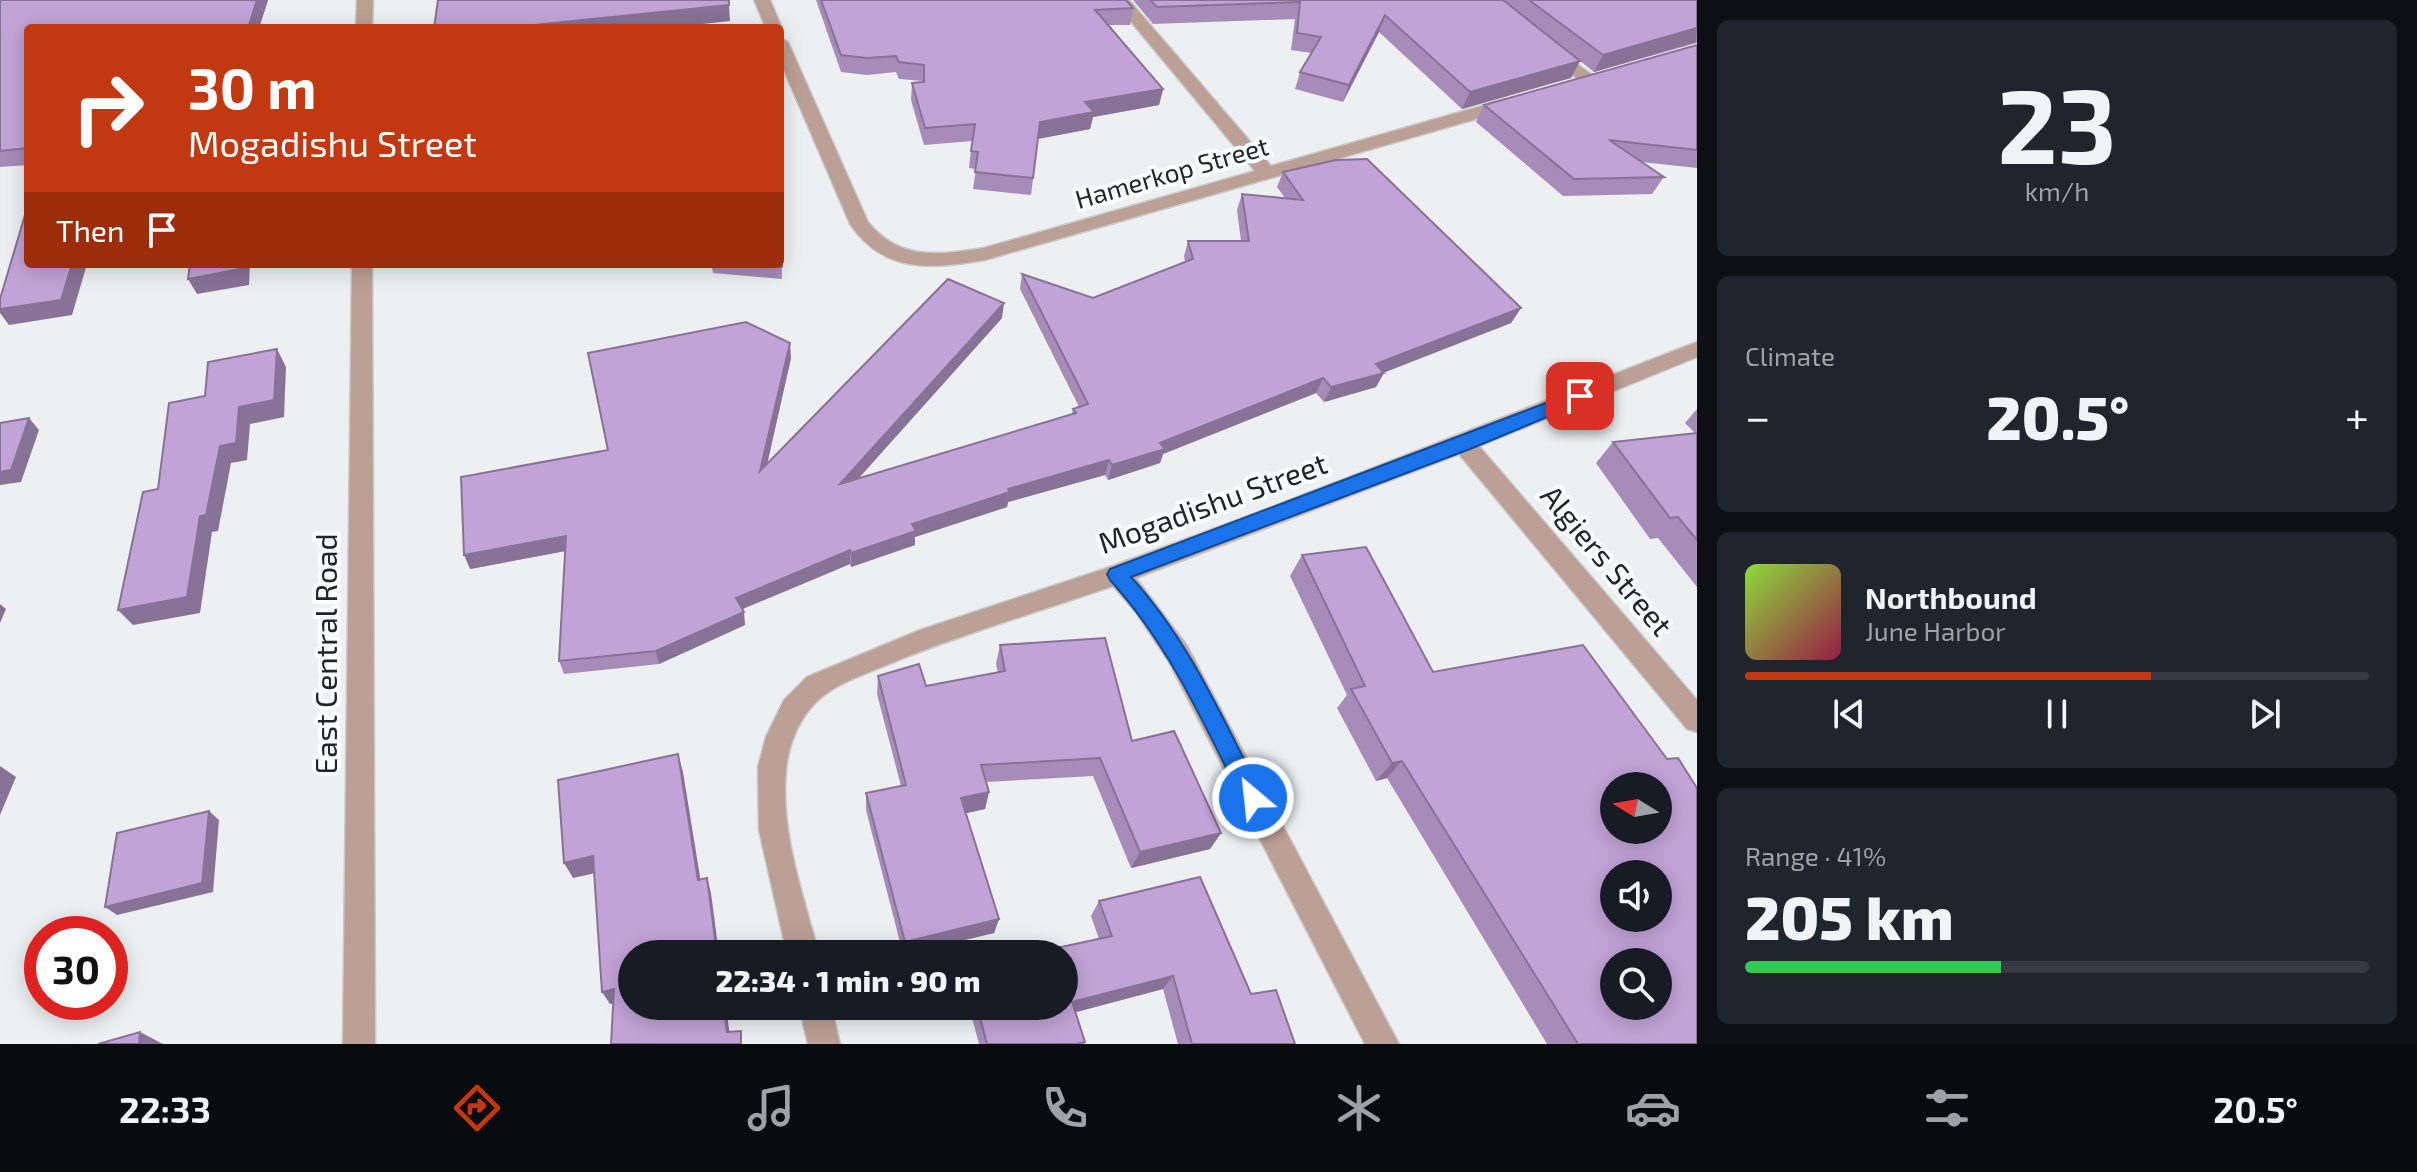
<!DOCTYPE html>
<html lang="en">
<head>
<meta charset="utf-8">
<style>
	body { margin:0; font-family:"Exo 2",sans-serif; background:#20242c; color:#f1f3f6; height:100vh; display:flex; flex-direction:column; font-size:30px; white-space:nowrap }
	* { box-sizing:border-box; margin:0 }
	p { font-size:26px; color:#9ea1a6 }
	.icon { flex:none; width:44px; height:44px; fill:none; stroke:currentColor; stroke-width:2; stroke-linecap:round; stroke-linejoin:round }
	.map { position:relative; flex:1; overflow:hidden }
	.details { display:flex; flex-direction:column; gap:20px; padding:20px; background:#0d0f14; width:720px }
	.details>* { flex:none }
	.banner { position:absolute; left:24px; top:24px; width:760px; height:244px; border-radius:8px; box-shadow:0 4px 20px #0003; background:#c23911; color:#fff; overflow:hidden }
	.needle { width:52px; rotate:281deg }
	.buttons { position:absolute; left:1600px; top:772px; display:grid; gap:16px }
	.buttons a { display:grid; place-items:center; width:72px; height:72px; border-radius:50%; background:#171b24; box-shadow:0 4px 20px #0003; font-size:40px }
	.speed { position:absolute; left:24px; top:916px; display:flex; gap:16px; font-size:40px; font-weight:700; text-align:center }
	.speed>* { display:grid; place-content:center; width:104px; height:104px; border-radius:50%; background:#171b24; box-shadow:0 4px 20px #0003; line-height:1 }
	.speed .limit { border:12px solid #d22; background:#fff; color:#111 }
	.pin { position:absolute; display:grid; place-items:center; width:68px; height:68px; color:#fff; margin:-34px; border-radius:16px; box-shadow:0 4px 12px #0006 }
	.me { position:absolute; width:88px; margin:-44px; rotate:332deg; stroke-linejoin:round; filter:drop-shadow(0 0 6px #0008) }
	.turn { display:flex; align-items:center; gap:28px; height:168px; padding:0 32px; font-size:36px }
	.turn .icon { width:104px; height:104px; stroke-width:2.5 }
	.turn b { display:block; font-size:56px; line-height:68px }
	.then { display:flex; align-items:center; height:76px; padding:0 32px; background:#0003; gap:16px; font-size:30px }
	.big { font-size:60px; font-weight:800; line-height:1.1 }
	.details .tile { flex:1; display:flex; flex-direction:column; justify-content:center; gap:12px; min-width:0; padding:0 28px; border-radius:12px; background:#20242c }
	.details .dial { align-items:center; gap:0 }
	.dial b { font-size:104px; line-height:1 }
	.song { display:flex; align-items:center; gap:24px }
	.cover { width:96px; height:96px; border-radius:12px; background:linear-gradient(135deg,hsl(90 70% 55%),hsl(340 70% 35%)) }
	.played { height:8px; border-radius:4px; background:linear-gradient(90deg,#c23911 65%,#363941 65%) }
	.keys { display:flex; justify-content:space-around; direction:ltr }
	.heat { display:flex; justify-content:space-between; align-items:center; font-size:44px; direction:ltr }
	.charge { height:12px; border-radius:6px; background:linear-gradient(90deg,#34c759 41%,#363941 0) }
	.trip { position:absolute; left:618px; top:940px; width:460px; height:80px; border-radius:40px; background:#171b24; box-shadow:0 4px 20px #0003; font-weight:800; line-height:80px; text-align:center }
	.menu { display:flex; height:128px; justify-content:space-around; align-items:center; background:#090b0e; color:#9ea1a6 }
	.menu .icon { width:56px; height:56px }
	.menu .selected { color:#c23911 }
	.menu b { font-size:36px; color:#f1f3f6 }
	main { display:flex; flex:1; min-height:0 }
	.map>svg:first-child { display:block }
</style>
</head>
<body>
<main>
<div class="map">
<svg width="1697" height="1044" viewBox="0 0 1697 1044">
	<rect width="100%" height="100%" fill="#eeeff1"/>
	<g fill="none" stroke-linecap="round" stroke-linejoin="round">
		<defs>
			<g id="minor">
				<polygon points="357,0 373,0 372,28 356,28"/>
				<polygon points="754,0 770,0 782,28 780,31 780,28 766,28"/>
				<path d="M1113,0H1129L1271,166L1506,99L1512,98L1520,103L1518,107L985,260C931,269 884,274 850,224L780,61V37L788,42L868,222C899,261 939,255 984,248L1255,171Z"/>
				<polygon points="1549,44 1595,77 1597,80 1595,83 1583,83 1543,52 1541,49"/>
				<polygon points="352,264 372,264 375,1044 343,1044"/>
				<path d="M1697,342V357L1479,446L1697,700V732L1687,729L1459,454L1136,578L1187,646L1399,1044H1365L1169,662L1135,611L1113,586C1038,612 962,634 889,664C868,673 842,681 823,696C801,713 789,742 786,770C780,832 803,894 819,954H787L759,830L758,767L766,737L784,700L807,677L920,630L1107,568L1254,514Z"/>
				<polygon points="799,1006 831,1006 840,1044 808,1044"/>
			</g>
		</defs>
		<use href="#minor" stroke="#c9cacc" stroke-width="3"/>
		<use href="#minor" fill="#bca095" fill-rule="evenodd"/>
	</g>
	<g fill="#a78cb9">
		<polygon points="0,0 268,0 259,28 28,28 28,165 0,167"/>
		<polygon points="816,0 1126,0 1133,8 1130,25 1109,25 1163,89 1159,105 1093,117 1090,129 1038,139 1031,195 973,189 976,169 969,168 972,141 924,145 911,100 912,83 923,81 899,79 896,72 867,75 841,72"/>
		<polygon points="1133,0 1697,0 1697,43 1594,72 1580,61 1571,78 1462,109 1379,32 1343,102 1295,89 1300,72 1312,53 1291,50 1295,19 1153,24"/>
		<polygon points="1697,45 1697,168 1641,162 1664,177 1652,194 1563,196 1476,122 1484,105"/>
		<polygon points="1283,172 1521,308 1511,323 1384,372 1376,387 1324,402 1316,393 1163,454 1160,463 1108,480 1105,475 1008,502 1007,507 915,537 915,545 851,567 850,564 742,609 745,625 659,664 564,674 559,661 565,551 470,569 608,450 791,358 767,465 1002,318 858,479 1072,414 1073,409 1079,407 1020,289 1022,274 1093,298 1185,262 1184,256 1188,241 1241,241 1237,210 1242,194 1285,198 1277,187"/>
		<polygon points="781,197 782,279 713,273 711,264 780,264"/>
		<polygon points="1697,409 1697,587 1658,538 1650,539 1596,463 1613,442 1695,433 1685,423"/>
		<polygon points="1302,555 1433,672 1697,1044 1547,1044 1387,778 1376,781 1337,708 1347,695 1290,576"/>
		<polygon points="1000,645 1132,741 1221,833 1210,849 1131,868 1093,776 986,782 989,792 985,809 966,813 999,919 994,933 908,954 903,954 866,810 866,793 901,786 877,694 878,676 926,686 998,673 996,664"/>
		<polygon points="1099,901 1251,994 1295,1044 1178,1044 1163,989 1076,1012 1085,1042 1084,1044 979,1044 969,1006 1064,1006 1099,939 1091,916"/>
	</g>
	<g fill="#887296">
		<polygon points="257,0 268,0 259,28 248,28"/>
		<polygon points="729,5 730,21 666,28 535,28 535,25"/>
		<polygon points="1385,15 1379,32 1343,102 1349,85"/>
		<polygon points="1697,28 1696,42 1594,72 1603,55"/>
		<polygon points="1580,61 1571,78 1462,109 1470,92"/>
		<polygon points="1163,89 1159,105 1093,117 1090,129 1037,139 1040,122 1085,102"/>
		<polygon points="72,264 87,264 72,315 9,325 0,313 0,309"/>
		<polygon points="241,264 250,264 249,285 197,294 188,279"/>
		<polygon points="1004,303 1002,318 840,499 840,484"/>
		<polygon points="1521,308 1511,323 1383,373 1384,373 1376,387 1324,402 1331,387 1376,364"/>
		<polygon points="790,343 791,358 762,486 760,471"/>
		<polygon points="277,349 286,367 284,417 250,424 247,460 231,463 218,531 212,532 200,613 133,625 118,610 200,516 220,446 239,407"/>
		<polygon points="1323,378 1316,393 1163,454 1160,463 1108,480 1112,465 1160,443"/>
		<polygon points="29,418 39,430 21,482 0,485 0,472"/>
		<polygon points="1109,460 1105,475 1008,502 1007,507 915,537 915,545 851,567 851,553 912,524 1008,489"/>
		<polygon points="566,536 571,550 470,569 464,555"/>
		<polygon points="850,550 850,564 738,611 736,598"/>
		<polygon points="0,604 6,609 0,623"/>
		<polygon points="744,612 745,625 659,664 656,651"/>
		<polygon points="678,754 683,772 703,895 698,880"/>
		<polygon points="1402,761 1387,778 1376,781 1392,763"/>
		<polygon points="0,766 16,777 0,815"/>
		<polygon points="989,792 985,809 958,815 961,798"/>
		<polygon points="209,811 219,820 213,892 117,915 105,907"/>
		<polygon points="1221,833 1210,849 1131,868 1140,852"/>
		<polygon points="593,856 600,872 573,878 564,863"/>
		<polygon points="707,878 711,893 719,954 717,954"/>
		<polygon points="999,919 994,933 904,954 905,942"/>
		<polygon points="1173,976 1163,989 1065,1015 1072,1002"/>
		<polygon points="614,989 622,1002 610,1004 602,992"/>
		<polygon points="723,1006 726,1006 731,1044 727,1032"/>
		<polygon points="140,1032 163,1044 139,1044"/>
	</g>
	<g fill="#c2a3d7" stroke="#887296" stroke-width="2" fill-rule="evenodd">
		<polygon points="0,0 257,0 248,28 28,28 28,148 0,151"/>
		<polygon points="438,0 729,0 729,5 535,25 535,28 434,28"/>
		<polygon points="821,0 1126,0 1133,8 1095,10 1163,89 1085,102 1094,112 1040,122 1033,178 975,172 978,152 971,151 975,124 925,128 912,83 924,82 924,65 899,62 896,56 867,58 841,55"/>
		<polygon points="1150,0 1503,0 1580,61 1470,92 1385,15 1349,85 1300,72 1321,37 1297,33 1300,2 1157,7"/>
		<polygon points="1529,0 1697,0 1697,28 1603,55"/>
		<polygon points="1697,45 1697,150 1609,140 1664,177 1574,179 1484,105"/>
		<polygon points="1367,159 1521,308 1376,364 1384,373 1331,387 1323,378 1160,443 1165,449 1112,465 1109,460 1008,489 1010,492 912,524 916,531 851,553 850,550 736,598 744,612 656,651 559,661 566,536 464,555 461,477 608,450 588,353 746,322 790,343 760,471 948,279 1004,303 840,484 1076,413 1073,409 1088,404 1022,274 1093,298 1193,259 1188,241 1249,241 1242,194 1303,200 1283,172 1336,160"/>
		<polygon points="780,197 781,197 782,267 744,264 780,264"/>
		<polygon points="28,205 28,264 72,264 61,300 0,309 0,299"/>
		<polygon points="190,264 241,264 240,269 188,279"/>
		<polygon points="277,349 274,400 239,407 236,443 220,446 206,515 200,516 187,597 118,610 143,492 158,489 169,403 205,396 208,362"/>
		<polygon points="29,418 11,470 0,472 0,423"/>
		<polygon points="1697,433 1697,540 1678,517 1670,518 1613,442"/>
		<path d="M1366,547L1433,672L1583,645L1667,759L1678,758L1697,788V1044H1578L1402,761L1392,763L1351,689L1365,686L1302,555ZM1614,786H1658V830H1614ZM1614,874H1658V918H1614ZM1614,962H1658V1006H1614Z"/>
		<polygon points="1105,638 1132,741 1174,731 1221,833 1140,852 1100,758 981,765 989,792 961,798 999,919 905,942 866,793 906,785 878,676 919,664 926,686 1005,671 1000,645"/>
		<polygon points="678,754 698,880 707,878 717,954 632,954 632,1006 723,1006 727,1032 741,1031 741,1044 611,1044 614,989 602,992 593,856 564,863 558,780"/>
		<polygon points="209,811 202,883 105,907 117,833"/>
		<polygon points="1200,877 1251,994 1276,990 1295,1044 1192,1044 1173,976 1072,1002 1085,1042 1076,1044 987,1044 977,1006 1064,1006 1064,954 1029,954 1112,936 1099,901"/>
		<polygon points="140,1032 139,1044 98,1044"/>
	</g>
	<path fill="#1a73e8" stroke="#114b97" stroke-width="2" d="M1580,390L1586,392L1589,396L1586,401L1470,449L1131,577C1188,639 1222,717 1260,791L1264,798L1260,806L1253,809L1245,806C1205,726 1170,646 1110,580L1107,574L1110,569Z"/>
	<g text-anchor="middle" stroke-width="8" stroke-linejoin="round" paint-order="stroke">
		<g font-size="26" fill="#232424" stroke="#fbfdfe">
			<text transform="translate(1172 173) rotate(-16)" y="9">Hamerkop Street</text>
		</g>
		<g font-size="30" fill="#232424" stroke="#fbfdfe">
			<text transform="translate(1213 504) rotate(-20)" y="10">Mogadishu Street</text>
			<text transform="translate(1606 561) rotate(50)" y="10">Algiers Street</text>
			<text transform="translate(327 654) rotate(-90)" y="10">East Central Road</text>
		</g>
	</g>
</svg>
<div class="buttons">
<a><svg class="needle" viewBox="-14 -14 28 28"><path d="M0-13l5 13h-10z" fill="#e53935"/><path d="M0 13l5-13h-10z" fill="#9ea1a6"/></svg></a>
<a><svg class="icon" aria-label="sound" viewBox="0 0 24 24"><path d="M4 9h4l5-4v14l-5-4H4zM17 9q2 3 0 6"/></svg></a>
<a><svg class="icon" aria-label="search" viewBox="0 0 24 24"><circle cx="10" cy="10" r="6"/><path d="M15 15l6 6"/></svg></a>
</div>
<div class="speed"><div class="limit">30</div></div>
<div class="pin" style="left:1580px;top:396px;background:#d93025"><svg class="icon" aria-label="arrive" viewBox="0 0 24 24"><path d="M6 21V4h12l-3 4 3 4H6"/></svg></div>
<svg class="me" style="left:1253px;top:798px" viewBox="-20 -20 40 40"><circle r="17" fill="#1a73e8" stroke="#fff" stroke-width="3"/><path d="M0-11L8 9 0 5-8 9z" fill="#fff"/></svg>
<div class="trip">22:34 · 1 min · 90 m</div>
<div class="banner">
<div class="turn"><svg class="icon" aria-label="right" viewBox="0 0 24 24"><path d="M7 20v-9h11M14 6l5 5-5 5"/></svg><div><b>30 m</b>Mogadishu Street</div></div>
<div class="then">Then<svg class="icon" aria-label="arrive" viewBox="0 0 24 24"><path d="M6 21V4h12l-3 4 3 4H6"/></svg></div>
</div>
</div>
<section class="details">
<div class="tile dial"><b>23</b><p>km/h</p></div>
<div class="tile"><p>Climate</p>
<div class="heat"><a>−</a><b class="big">20.5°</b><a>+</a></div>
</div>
<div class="tile">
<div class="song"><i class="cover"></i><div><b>Northbound</b><p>June Harbor</p></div></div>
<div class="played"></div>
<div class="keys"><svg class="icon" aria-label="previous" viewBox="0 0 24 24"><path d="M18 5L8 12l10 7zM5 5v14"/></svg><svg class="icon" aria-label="pause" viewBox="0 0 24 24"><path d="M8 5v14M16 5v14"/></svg><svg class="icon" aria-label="next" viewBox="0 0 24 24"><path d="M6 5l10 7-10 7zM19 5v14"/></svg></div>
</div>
<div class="tile"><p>Range · 41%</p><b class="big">205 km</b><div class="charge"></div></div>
</section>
</main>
<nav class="menu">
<b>22:33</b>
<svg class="icon selected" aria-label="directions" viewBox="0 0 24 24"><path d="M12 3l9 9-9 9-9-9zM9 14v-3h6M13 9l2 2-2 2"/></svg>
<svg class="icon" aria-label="music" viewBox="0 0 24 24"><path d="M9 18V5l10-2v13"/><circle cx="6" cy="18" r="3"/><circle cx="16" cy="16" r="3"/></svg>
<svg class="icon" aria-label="phone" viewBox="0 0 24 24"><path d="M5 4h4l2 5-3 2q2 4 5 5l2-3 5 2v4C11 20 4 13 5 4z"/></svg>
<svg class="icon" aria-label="climate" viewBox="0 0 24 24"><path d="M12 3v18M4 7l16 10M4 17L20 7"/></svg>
<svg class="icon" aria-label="car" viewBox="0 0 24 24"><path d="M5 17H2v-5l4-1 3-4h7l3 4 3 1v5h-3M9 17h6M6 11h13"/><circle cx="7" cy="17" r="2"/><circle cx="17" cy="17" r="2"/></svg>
<svg class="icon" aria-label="filters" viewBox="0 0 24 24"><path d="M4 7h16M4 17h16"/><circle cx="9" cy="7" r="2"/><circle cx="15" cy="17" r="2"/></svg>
<b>20.5°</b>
</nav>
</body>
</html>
